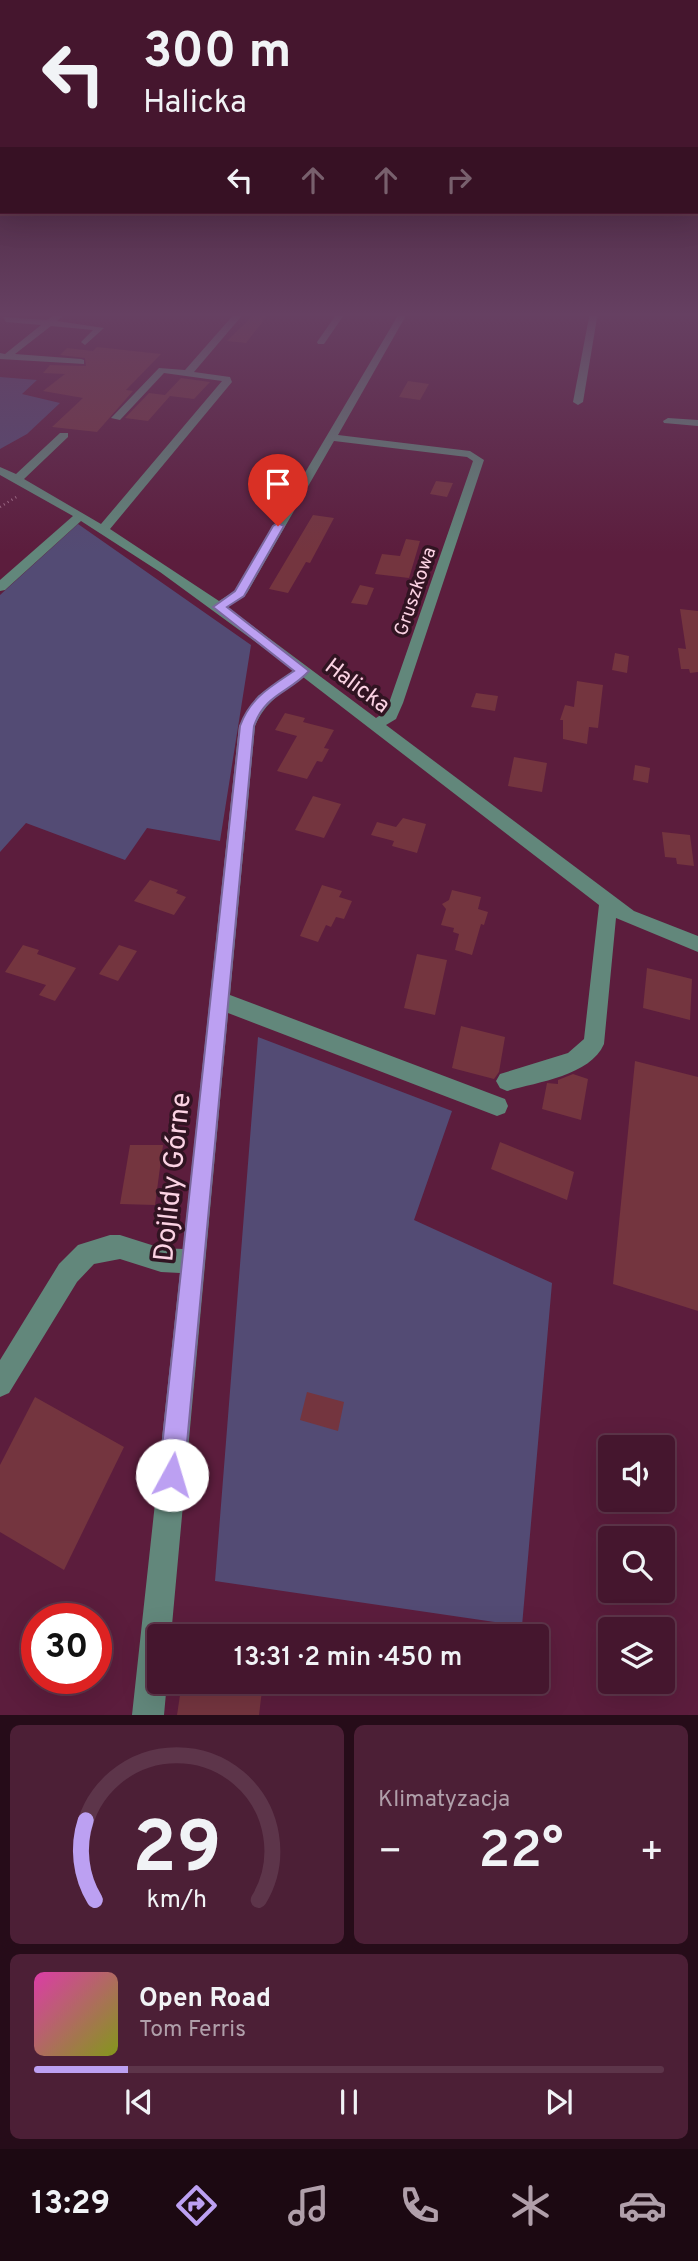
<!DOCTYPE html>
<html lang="pl">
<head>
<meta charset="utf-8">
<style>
	body { margin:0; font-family:Overpass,sans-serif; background:#4c1f36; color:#f1f3f6; height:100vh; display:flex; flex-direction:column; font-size:26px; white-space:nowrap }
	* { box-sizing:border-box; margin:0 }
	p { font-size:23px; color:#b09faa }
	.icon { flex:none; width:38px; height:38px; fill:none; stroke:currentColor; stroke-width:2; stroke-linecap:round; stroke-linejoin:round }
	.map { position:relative; height:1715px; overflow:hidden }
	.details { display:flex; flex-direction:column; gap:10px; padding:10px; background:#260c19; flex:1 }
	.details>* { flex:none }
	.hud { position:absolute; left:0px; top:0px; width:698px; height:214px; box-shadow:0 7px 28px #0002,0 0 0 2px #5d354a; background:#45162e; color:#f1f3f6; overflow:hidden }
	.buttons { position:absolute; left:598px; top:1435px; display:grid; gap:14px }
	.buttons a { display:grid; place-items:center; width:77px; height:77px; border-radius:7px; background:#45162e; box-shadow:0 7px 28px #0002,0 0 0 2px #5d354a; font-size:35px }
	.speed { position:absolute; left:21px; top:1603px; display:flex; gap:14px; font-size:35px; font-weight:700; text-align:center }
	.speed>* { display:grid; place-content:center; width:91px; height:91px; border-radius:50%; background:#45162e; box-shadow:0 7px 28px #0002,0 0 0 2px #5d354a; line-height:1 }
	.speed .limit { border:10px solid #d22; background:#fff; color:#111 }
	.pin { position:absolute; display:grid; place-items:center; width:60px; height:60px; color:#fff; margin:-72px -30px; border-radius:50% 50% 50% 0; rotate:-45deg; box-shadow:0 0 7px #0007 }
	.pin .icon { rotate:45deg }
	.me { position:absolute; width:77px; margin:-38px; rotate:6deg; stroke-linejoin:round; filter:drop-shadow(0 0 5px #0008) }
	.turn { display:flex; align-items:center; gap:24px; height:147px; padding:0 28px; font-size:32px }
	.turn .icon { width:91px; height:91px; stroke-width:2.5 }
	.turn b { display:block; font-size:49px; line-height:60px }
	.lanes { display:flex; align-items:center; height:66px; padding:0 28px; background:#0003; justify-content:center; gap:35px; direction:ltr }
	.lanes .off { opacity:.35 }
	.big { font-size:52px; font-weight:600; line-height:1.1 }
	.details .card { flex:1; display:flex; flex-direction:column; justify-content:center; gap:10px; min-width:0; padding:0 24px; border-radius:10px; background:#4c1f36 }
	.details .dial { align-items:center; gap:0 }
	.dial svg { height:182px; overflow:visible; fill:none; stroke:#5d354a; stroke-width:7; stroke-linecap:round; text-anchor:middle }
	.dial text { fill:#f1f3f6; stroke:none }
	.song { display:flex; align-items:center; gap:21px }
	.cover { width:84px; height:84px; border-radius:10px; background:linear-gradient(135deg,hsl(320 70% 55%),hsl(70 70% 35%)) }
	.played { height:7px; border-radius:4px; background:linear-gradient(90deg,#bca0f2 15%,#5d354a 15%) }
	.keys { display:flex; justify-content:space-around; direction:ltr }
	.heat { display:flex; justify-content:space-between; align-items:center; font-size:38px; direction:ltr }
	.details .tiles { flex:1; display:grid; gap:10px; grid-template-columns:1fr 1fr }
	.card:last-child { grid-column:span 2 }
	.trip { position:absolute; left:147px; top:1624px; width:402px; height:70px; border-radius:7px; background:#45162e; box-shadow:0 7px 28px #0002,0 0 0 2px #5d354a; font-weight:600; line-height:70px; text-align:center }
	.tabs { display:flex; height:112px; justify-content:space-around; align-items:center; background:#1c0912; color:#b09faa }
	.tabs .icon { width:49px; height:49px }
	.tabs .selected { color:#bca0f2 }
	.tabs b { font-size:32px; color:#f1f3f6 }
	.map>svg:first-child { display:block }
</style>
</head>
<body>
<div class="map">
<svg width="698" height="1715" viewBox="0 0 698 1715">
	<rect width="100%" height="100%" fill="#5c1d3d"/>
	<g fill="#534b74">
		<polygon points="0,377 37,380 22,394 60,403 27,434 0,449"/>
		<polygon points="78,524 251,645 220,841 147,828 125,860 26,823 0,852 0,595"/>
		<polygon points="258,1037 452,1111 414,1220 552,1283 522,1626 215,1581"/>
	</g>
	<g fill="#74353f">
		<polygon points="256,312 270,312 246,343 227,341"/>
		<polygon points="97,347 161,354 126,390 133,391 97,432 52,427 83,398 43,391 65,374 43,373 50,365 86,366 85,358 60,355 67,348 93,351"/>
		<polygon points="181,378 210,382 194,399 170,396 148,421 125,418 149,393 165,395"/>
		<polygon points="408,381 429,384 420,400 399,397"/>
		<polygon points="268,469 283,471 275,485 258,483"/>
		<polygon points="436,481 453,483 447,497 430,494"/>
		<polygon points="313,515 334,518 310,563 306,562 288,593 269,589"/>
		<polygon points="406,539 420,541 409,578 375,574 382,554 400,556"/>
		<polygon points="360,585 374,588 367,605 351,603"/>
		<polygon points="680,609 698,611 698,672 690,673 689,669 681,669 678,648 686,649"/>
		<polygon points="615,653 629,656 627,673 612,670"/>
		<polygon points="577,681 603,685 598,728 589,727 587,744 563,739 563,720 560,720 565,705 574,707"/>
		<polygon points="476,693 498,696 495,711 471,707"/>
		<polygon points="285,713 305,718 303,722 334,730 324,748 329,749 322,762 317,761 307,779 277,771 297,736 275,730"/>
		<polygon points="514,757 547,763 542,792 508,786"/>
		<polygon points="635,765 650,768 648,783 633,780"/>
		<polygon points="313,796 341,804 324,838 295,830"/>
		<polygon points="403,818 426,824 417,853 392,846 394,841 371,835 377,822 396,827"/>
		<polygon points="662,832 690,835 694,866 677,864 676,858 665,857"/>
		<polygon points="150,880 178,890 176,893 186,897 174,915 134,901"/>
		<polygon points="322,885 342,891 339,897 352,901 344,919 336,917 331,927 326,925 318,942 300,936"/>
		<polygon points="452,890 481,897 478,909 488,912 484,925 481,924 472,955 455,950 459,934 453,932 454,928 441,925 446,909 442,904 449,900"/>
		<polygon points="23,945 39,950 37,954 76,968 55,1001 39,995 46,985 5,972"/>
		<polygon points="119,945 137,951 118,981 99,974"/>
		<polygon points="417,954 447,960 435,1015 404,1008"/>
		<polygon points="647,968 692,979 690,1020 643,1008"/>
		<polygon points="461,1026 505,1037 499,1072 494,1079 452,1068"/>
		<polygon points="635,1061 698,1077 698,1311 613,1284"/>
		<polygon points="573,1074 588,1079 581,1120 542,1109 547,1083 558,1084 558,1080"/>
		<polygon points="500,1142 574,1172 567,1200 491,1169"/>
		<polygon points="130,1145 163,1145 155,1205 120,1204"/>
		<polygon points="307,1392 344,1402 338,1431 300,1420"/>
		<polygon points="35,1397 124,1447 64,1570 0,1532 0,1465"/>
		<polygon points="182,1682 263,1682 259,1715 177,1715"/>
	</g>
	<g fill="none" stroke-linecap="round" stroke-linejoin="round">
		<polyline stroke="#a6718a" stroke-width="2.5" stroke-dasharray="1 3.5" stroke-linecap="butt" points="0,507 18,496"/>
		<g fill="#62877b" fill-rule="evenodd">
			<polygon points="58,312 67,312 57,321 104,328 85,345 81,342 93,330 51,326 15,354 81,359 84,360 84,364 0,359 0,353 5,354 41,325 6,322 3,317 47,320"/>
			<path d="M236,312H245L194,372L230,377L232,382L110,529L219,601L235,591L400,312H408L338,435L470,451L484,460L403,703L396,719L386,725L634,911L698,936V952L616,918L604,1044C590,1076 537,1082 507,1091L500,1088L496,1081L500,1074L568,1053L584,1039L599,905L303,677C283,691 265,702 255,726L230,995L505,1099L508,1106L505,1113L497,1116L228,1013L171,1636H159V1682H167L164,1715H132L180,1273L161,1272L120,1259L94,1264L77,1282L9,1393L0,1397V1360L59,1264L78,1245L110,1235H120L161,1248L183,1249L239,726L258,696L294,670L160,572L81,521L5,590L0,591V580L73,516L0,475V467L16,474L60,433H68V437L24,479L101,524L222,381L164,373L120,420L111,418L159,368L185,370ZM334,441L467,457L473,461L389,703L385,712L376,718L227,607L247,593Z"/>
			<polygon points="338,312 346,312 324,344 318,344 317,342"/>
			<polygon points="590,312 598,312 583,402 578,405 573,402"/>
			<polygon points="668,418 698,420 698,426 664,423 663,421"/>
		</g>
	</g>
	<linearGradient id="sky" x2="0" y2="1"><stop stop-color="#331022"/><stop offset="0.57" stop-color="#664062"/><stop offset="1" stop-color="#664062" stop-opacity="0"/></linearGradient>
	<rect width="698" height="552" fill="url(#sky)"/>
	<path fill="#bca0f2" stroke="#7a689d" stroke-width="2" d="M278,523L284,526L244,596L227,607L309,671C289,693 265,694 254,726L184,1475L180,1484L172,1488L163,1484L159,1475L240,726C250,698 270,687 294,671L213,607L235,591L273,526Z"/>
	<g text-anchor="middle" stroke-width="7" stroke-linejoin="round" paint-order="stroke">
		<g font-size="19" fill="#fbd2e3" stroke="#311422">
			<text transform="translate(414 591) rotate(-71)" y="7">Gruszkowa</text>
		</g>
		<g font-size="23" fill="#fbd2e3" stroke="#311422">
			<text transform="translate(358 685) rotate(37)" y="8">Halicka</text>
		</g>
		<g font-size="28" fill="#fbd2e3" stroke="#311422">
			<text transform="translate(171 1177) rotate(-84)" y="10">Dojlidy Górne</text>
		</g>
	</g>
</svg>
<div class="buttons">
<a><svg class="icon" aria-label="sound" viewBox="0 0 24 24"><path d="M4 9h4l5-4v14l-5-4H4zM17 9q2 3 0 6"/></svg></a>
<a><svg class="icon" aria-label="search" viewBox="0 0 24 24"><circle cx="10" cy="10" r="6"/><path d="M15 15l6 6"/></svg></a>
<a><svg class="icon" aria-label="layers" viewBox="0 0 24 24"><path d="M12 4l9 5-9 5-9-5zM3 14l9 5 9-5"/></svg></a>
</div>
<div class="speed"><div class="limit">30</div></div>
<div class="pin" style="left:278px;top:526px;background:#d93025"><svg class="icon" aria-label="arrive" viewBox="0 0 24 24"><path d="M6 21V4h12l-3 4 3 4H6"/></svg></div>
<svg class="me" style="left:172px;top:1475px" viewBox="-20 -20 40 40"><circle r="19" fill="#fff"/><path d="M0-13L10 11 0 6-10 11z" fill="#bca0f2"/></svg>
<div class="trip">13:31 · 2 min · 450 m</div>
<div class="hud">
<div class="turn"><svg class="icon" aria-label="left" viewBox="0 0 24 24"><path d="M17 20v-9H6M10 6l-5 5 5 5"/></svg><div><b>300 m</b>Halicka</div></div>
<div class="lanes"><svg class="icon" aria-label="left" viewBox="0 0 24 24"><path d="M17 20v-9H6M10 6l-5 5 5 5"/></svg><svg class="icon off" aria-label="ahead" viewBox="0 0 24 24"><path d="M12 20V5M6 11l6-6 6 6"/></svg><svg class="icon off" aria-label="ahead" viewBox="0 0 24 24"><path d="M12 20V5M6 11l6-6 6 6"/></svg><svg class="icon off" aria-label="right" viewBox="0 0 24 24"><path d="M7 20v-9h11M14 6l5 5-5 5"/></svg></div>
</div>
</div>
<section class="details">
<div class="tiles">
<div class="card dial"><svg viewBox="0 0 100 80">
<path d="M14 69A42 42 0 1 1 86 69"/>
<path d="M14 69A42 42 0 0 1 10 34" stroke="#bca0f2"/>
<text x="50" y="56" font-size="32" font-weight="700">29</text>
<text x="50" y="72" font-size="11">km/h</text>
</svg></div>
<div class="card"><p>Klimatyzacja</p>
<div class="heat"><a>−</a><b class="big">22°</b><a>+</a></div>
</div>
<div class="card">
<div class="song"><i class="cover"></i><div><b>Open Road</b><p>Tom Ferris</p></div></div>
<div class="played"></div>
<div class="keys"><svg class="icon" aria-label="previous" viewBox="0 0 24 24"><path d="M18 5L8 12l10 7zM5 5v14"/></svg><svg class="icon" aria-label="pause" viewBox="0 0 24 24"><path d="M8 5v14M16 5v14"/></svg><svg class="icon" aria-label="next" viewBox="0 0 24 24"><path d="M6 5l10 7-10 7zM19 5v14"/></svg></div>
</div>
</div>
</section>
<nav class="tabs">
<b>13:29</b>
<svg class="icon selected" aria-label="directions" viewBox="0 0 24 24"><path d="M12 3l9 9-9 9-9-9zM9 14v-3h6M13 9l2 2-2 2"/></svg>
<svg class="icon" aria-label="music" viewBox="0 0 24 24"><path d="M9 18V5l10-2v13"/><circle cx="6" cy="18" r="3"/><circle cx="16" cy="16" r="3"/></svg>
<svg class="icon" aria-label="phone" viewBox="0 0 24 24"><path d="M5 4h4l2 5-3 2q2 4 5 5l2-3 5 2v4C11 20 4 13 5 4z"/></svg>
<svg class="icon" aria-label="climate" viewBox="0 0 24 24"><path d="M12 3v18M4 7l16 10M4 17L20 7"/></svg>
<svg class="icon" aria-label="car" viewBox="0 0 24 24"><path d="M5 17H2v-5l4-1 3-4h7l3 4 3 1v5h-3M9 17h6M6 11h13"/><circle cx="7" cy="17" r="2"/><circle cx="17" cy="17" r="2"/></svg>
</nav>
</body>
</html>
